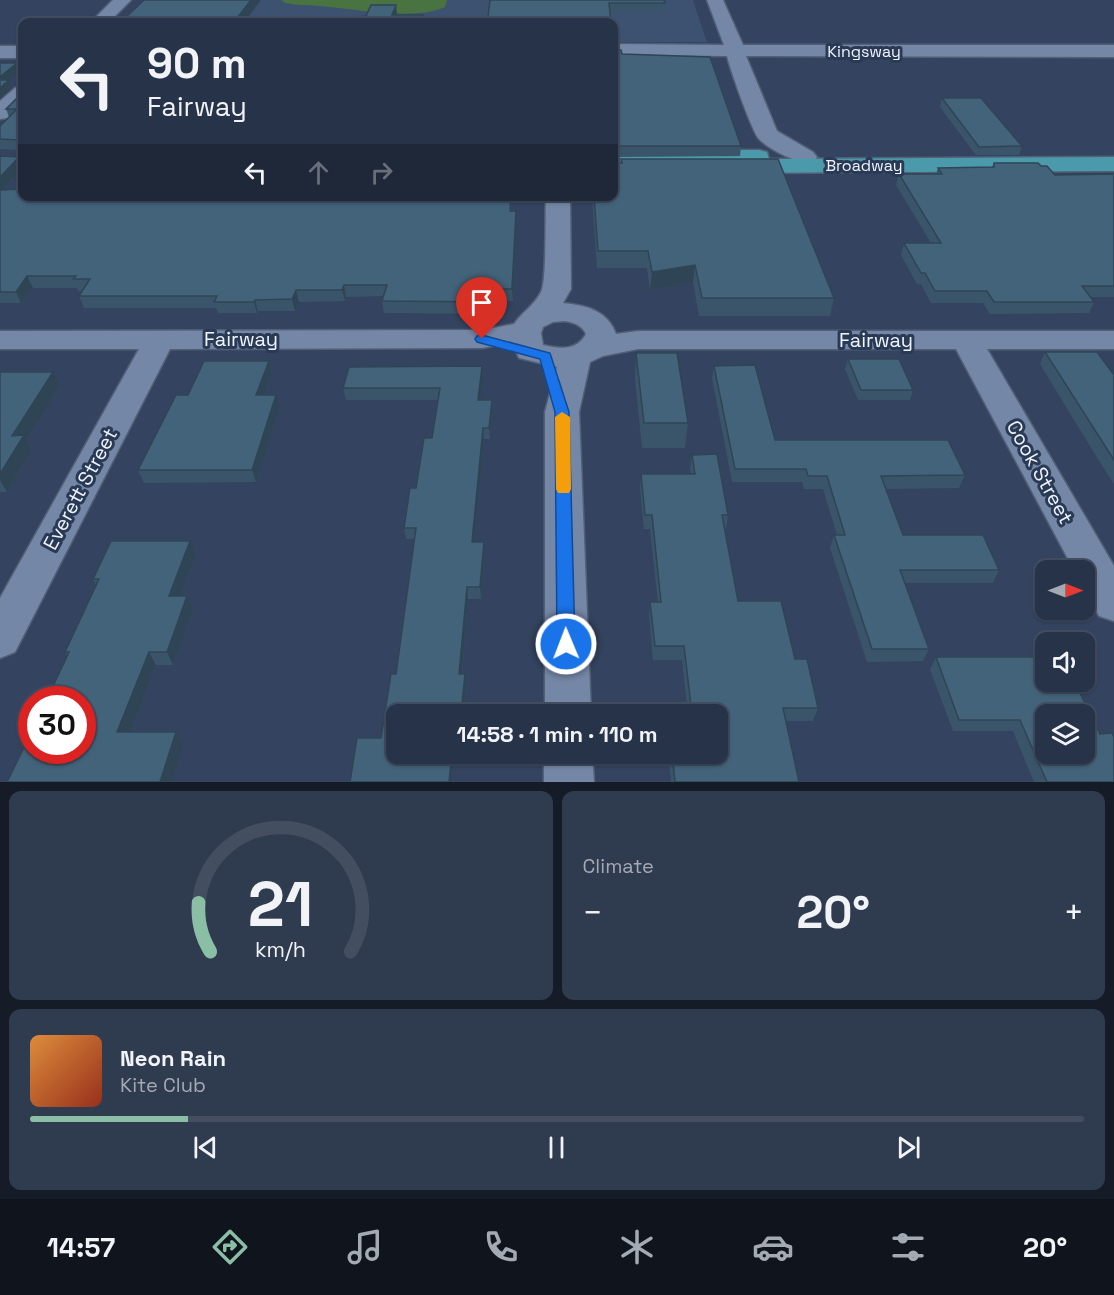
<!DOCTYPE html>
<html lang="en">
<head>
<meta charset="utf-8">
<style>
	body { margin:0; font-family:"Space Grotesk",sans-serif; background:#2f3b4f; color:#f1f3f6; height:100vh; display:flex; flex-direction:column; font-size:22px; white-space:nowrap }
	* { box-sizing:border-box; margin:0 }
	p { font-size:20px; color:#a4aab4 }
	.icon { flex:none; width:33px; height:33px; fill:none; stroke:currentColor; stroke-width:2; stroke-linecap:round; stroke-linejoin:round }
	.map { position:relative; height:782px; overflow:hidden }
	.sheet { display:flex; flex-direction:column; gap:9px; padding:9px; background:#151c28; flex:1 }
	.sheet>* { flex:none }
	.banner { position:absolute; left:18px; top:18px; width:600px; height:183px; border-radius:12px; box-shadow:0 2px 4px #0004,0 0 0 2px #434e60; background:#273348; color:#f1f3f6; overflow:hidden }
	.needle { width:39px; rotate:90deg }
	.controls { position:absolute; left:1035px; top:560px; display:grid; gap:12px }
	.controls a { display:grid; place-items:center; width:60px; height:60px; border-radius:12px; background:#273348; box-shadow:0 2px 4px #0004,0 0 0 2px #434e60; font-size:30px }
	.speed { position:absolute; left:18px; top:686px; display:flex; gap:12px; font-size:30px; font-weight:700; text-align:center }
	.speed>* { display:grid; place-content:center; width:78px; height:78px; border-radius:50%; background:#273348; box-shadow:0 2px 4px #0004,0 0 0 2px #434e60; line-height:1 }
	.speed .limit { border:9px solid #d22; background:#fff; color:#111 }
	.pin { position:absolute; display:grid; place-items:center; width:51px; height:51px; color:#fff; margin:-62px -26px; border-radius:50% 50% 50% 0; rotate:-45deg; box-shadow:0 0 6px #0007 }
	.pin .icon { rotate:45deg }
	.me { position:absolute; width:66px; margin:-33px; rotate:359deg; stroke-linejoin:round; filter:drop-shadow(0 0 4px #0008) }
	.turn { display:flex; align-items:center; gap:21px; height:126px; padding:0 30px; font-size:27px }
	.turn .icon { width:78px; height:78px; stroke-width:2.5 }
	.turn b { display:block; font-size:42px; line-height:51px }
	.lanes { display:flex; align-items:center; height:57px; padding:0 30px; background:#0003; justify-content:center; gap:30px; direction:ltr }
	.lanes .off { opacity:.35 }
	.big { font-size:45px; font-weight:800; line-height:1.1 }
	.sheet .card { flex:1; display:flex; flex-direction:column; justify-content:center; gap:9px; min-width:0; padding:0 21px; border-radius:12px; background:#2f3b4f }
	.sheet .dial { align-items:center; gap:0 }
	.dial svg { height:156px; overflow:visible; fill:none; stroke:#434e60; stroke-width:7; stroke-linecap:round; text-anchor:middle }
	.dial text { fill:#f1f3f6; stroke:none }
	.song { display:flex; align-items:center; gap:18px }
	.cover { width:72px; height:72px; border-radius:9px; background:linear-gradient(135deg,hsl(30 70% 55%),hsl(10 70% 35%)) }
	.played { height:6px; border-radius:3px; background:linear-gradient(90deg,#8abfa5 15%,#434e60 15%) }
	.keys { display:flex; justify-content:space-around; direction:ltr }
	.heat { display:flex; justify-content:space-between; align-items:center; font-size:33px; direction:ltr }
	.sheet .tiles { flex:1; display:grid; gap:9px; grid-template-columns:1fr 1fr }
	.card:last-child { grid-column:span 2 }
	.trip { position:absolute; left:386px; top:704px; width:342px; height:60px; border-radius:12px; background:#273348; box-shadow:0 2px 4px #0004,0 0 0 2px #434e60; font-weight:800; line-height:60px; text-align:center }
	.dock { display:flex; height:96px; justify-content:space-around; align-items:center; background:#10141d; color:#a4aab4 }
	.dock .icon { width:42px; height:42px }
	.dock .selected { color:#8abfa5 }
	.dock b { font-size:27px; color:#f1f3f6 }
	.map>svg:first-child { display:block }
</style>
</head>
<body>
<div class="map">
<svg width="1114" height="782" viewBox="0 0 1114 782">
	<rect width="100%" height="100%" fill="#344460"/>
	<polygon fill="#3d5171" points="261,0 693,0 707,42 614,42 614,22 245,22"/>
	<path fill="#497341" d="M281,0H447L445,7C410,23 340,5 299,5L285,3Z"/>
	<g fill="none" stroke-linecap="round" stroke-linejoin="round">
		<defs>
			<g id="minor">
				<polygon points="113,0 131,0 109,22 91,22"/>
				<path d="M707,0H723L743,45H1114V57L746,56L777,131L813,152L817,157L813,162C799,165 770,150 759,139C752,131 730,69 727,56L614,55V44L724,45Z"/>
				<rect x="0" y="46" width="22" height="12"/>
				<polygon points="22,86 22,103 8,118 0,119 0,101 15,88"/>
				<path d="M546,196H570L571,289L563,303C586,305 608,311 616,334L638,331H1114V349H987L1114,566V621L1099,616L1084,589V570H1074L956,349H638L603,356L590,362L579,412L591,714H545V412L557,367L519,358L512,343L482,348L170,349L15,652L0,658V598L139,349H0V331L482,330L514,324C523,311 534,306 541,292C547,280 545,214 546,196ZM564,321C573,322 582,325 586,334C577,351 560,349 543,345L541,333L543,327L553,322Z"/>
				<polygon points="544,753 592,753 594,782 544,782"/>
			</g>
			<polygon id="major" points="614,150 759,150 767,152 769,159 1114,157 1114,171 735,173 727,171 723,166 725,164 614,164"/>
		</defs>
		<use href="#minor" stroke="#525f75" stroke-width="3"/>
		<use href="#major" stroke="#525f75" stroke-width="3"/>
		<use href="#minor" fill="#7587a7" fill-rule="evenodd"/>
		<use href="#major" fill="#4a9aab" fill-rule="evenodd"/>
	</g>
	<g fill="#3a5569">
		<polygon points="490,0 665,3 664,12 610,12 611,22 488,22 488,17"/>
		<polygon points="614,48 741,146 740,156 618,157 616,139 614,139"/>
		<polygon points="22,78 22,169 3,190 22,196 512,196 511,211 516,211 516,222 513,301 500,301 499,314 384,313 382,301 384,296 346,297 345,301 299,302 295,311 258,311 257,313 218,313 216,308 84,308 79,296 82,291 78,291 77,288 33,288 21,303 0,303 0,156 19,157 19,150 0,149 0,126 9,117 6,109 20,95"/>
		<polygon points="942,98 1022,146 1019,155 976,155 940,107"/>
		<polygon points="621,159 834,298 830,316 699,316 693,282 650,290 647,268 597,268 592,196 614,196"/>
		<polygon points="994,163 1041,166 1055,175 1114,174 1114,297 1091,297 1094,302 1089,313 990,314 983,303 931,303 921,284 917,284 901,255 904,243 931,243 896,185 899,174 936,174 938,168 992,167"/>
		<polygon points="1045,352 1114,375 1114,484 1096,456 1040,364"/>
		<polygon points="636,353 688,423 685,448 642,448 635,378"/>
		<polygon points="848,359 913,390 910,400 858,400 845,369"/>
		<polygon points="269,361 272,373 264,395 280,407 256,482 144,483 138,470 188,395"/>
		<polygon points="482,366 483,378 480,400 492,400 492,411 490,439 484,439 474,542 484,542 484,554 481,599 468,599 462,674 465,674 466,685 464,714 396,714 396,753 454,753 452,782 350,782 357,738 381,738 391,674 396,674 414,539 406,539 404,528 410,488 416,488 424,438 432,438 438,400 346,400 343,388 349,367"/>
		<polygon points="714,366 775,440 965,475 959,488 885,489 903,535 999,570 993,583 905,583 929,649 923,661 867,662 830,548 834,535 837,535 823,489 804,489 802,482 732,482 712,378"/>
		<polygon points="0,372 60,386 27,440 32,450 7,492 0,492"/>
		<polygon points="692,455 728,515 726,529 724,529 738,601 795,659 818,708 813,721 786,721 799,782 671,782 668,753 717,753 717,714 688,714 682,660 653,660 649,615 650,602 658,602 650,529 644,529 640,488 641,474 691,474 690,468"/>
		<polygon points="196,555 181,596 187,596 194,609 173,665 156,665 131,732 184,745 172,782 7,782 67,656 65,652 96,585 93,579"/>
		<polygon points="936,657 1100,734 1114,782 1034,782 1013,731 953,731 930,669"/>
	</g>
	<g fill="#2f4555">
		<polygon points="251,0 259,0 243,22 234,22"/>
		<polygon points="396,5 397,14 393,22 392,15"/>
		<polygon points="17,63 20,70 0,88 0,77"/>
		<polygon points="9,80 12,88 0,99 0,88"/>
		<polygon points="22,154 22,169 0,193 0,177"/>
		<polygon points="516,211 516,222 513,301 512,289"/>
		<polygon points="695,265 693,282 650,290 652,272"/>
		<polygon points="27,276 33,288 21,303 16,292"/>
		<polygon points="344,285 346,297 345,301 342,290"/>
		<polygon points="296,290 299,302 295,311 292,299"/>
		<polygon points="255,300 258,311 257,313 254,302"/>
		<polygon points="269,361 272,373 260,407 256,395"/>
		<polygon points="482,366 483,378 479,411 478,400"/>
		<polygon points="53,372 60,386 27,440 32,450 7,492 0,480 0,474 12,436"/>
		<polygon points="276,395 280,407 256,482 252,470"/>
		<polygon points="492,400 492,411 490,439 489,428"/>
		<polygon points="483,428 484,439 473,554 472,542"/>
		<polygon points="190,541 196,555 176,609 169,596"/>
		<polygon points="484,542 484,554 481,599 480,587"/>
		<polygon points="467,587 468,599 461,685 459,674"/>
		<polygon points="187,596 194,609 173,665 167,652"/>
		<polygon points="149,652 156,665 126,745 117,732"/>
		<polygon points="465,674 466,685 464,714 461,714"/>
		<polygon points="176,732 184,745 172,782 160,782"/>
		<polygon points="452,753 454,753 452,782 449,782"/>
	</g>
	<g fill="#43637a" stroke="#2f4555" stroke-width="1.5" fill-rule="evenodd">
		<polygon points="144,0 251,0 234,22 121,22"/>
		<polygon points="490,0 664,0 665,3 609,3 611,22 502,22 503,18 488,17"/>
		<polygon points="371,5 396,5 392,15 423,15 421,22 343,22 345,19 366,16"/>
		<polygon points="614,48 621,50 622,54 710,57 741,146 619,146 617,128 614,128"/>
		<polygon points="0,63 17,63 0,77"/>
		<polygon points="20,78 22,78 22,154 0,177 0,156 19,157 19,140 0,139 0,126 17,109 6,109 20,95"/>
		<polygon points="0,80 9,80 0,88"/>
		<polygon points="942,98 981,98 1022,146 979,147"/>
		<polygon points="621,159 778,159 834,298 702,298 695,265 652,272 648,251 598,251 594,196 614,196 614,163 622,163"/>
		<polygon points="994,163 1038,163 1041,166 1047,166 1055,175 1114,174 1114,286 1082,286 1094,302 994,302 987,291 935,291 925,273 921,273 904,243 941,243 899,174 942,174 938,168 994,167"/>
		<polygon points="22,189 22,196 511,196 510,211 516,211 512,289 499,289 499,302 382,301 387,285 344,285 342,290 296,290 292,299 255,300 254,302 214,302 217,296 79,296 90,279 73,279 76,276 27,276 16,292 0,292 0,190"/>
		<polygon points="1045,352 1097,352 1114,375 1114,460"/>
		<polygon points="636,353 677,353 688,423 644,423"/>
		<polygon points="848,359 899,359 913,390 861,390"/>
		<polygon points="204,361 269,361 256,395 276,395 252,470 138,470 176,395 188,395"/>
		<polygon points="755,365 775,440 948,440 965,475 881,476 903,535 983,535 999,570 900,570 929,649 872,649 834,535 845,535 827,476 808,476 806,469 735,469 714,366"/>
		<polygon points="482,366 478,400 492,400 489,428 483,428 472,542 484,542 480,587 467,587 459,674 465,674 461,714 396,714 396,753 452,753 449,782 350,782 357,738 381,738 391,674 396,674 416,528 404,528 410,488 416,488 424,438 432,438 440,388 343,388 349,367"/>
		<polygon points="0,372 53,372 12,436 24,435 0,474"/>
		<polygon points="717,454 728,515 722,515 738,601 781,601 795,659 807,659 818,708 783,708 799,782 675,782 672,753 717,753 717,714 692,714 684,646 655,646 650,602 661,602 652,515 645,515 641,474 695,474 692,455"/>
		<polygon points="111,541 190,541 169,596 187,596 167,652 149,652 117,732 176,732 160,782 7,782 32,731 32,750 82,750 82,699 47,699 69,652 65,652 99,579 93,579"/>
		<path d="M936,657H1046V681H1074L1100,734L1112,733L1114,737V782H1047L1020,720H959ZM1046,714H1084V753H1046Z"/>
	</g>
	<polygon fill="#1a73e8" stroke="#114b97" stroke-width="1.5" points="482,335 550,353 569,412 575,644 573,650 566,652 560,650 557,644 555,412 540,359 477,342 475,339 477,336"/>
	<polygon fill="#f59e0b" points="562,412 570,417 571,489 569,493 558,493 556,489 555,417"/>
	<g text-anchor="middle" stroke-width="6" stroke-linejoin="round" paint-order="stroke">
		<g font-size="16" fill="#eef4ff" stroke="#2a3a55">
			<text x="864" y="57">Kingsway</text>
			<text x="864" y="171">Broadway</text>
		</g>
		<g font-size="20" fill="#eef4ff" stroke="#2a3a55">
			<text x="241" y="346">Fairway</text>
			<text x="876" y="347">Fairway</text>
			<text transform="translate(1040 472) rotate(61)" y="7">Cook Street</text>
			<text transform="translate(80 489) rotate(-62)" y="7">Everett Street</text>
		</g>
	</g>
</svg>
<div class="controls">
<a><svg class="needle" viewBox="-14 -14 28 28"><path d="M0-13l5 13h-10z" fill="#e53935"/><path d="M0 13l5-13h-10z" fill="#a4aab4"/></svg></a>
<a><svg class="icon" aria-label="sound" viewBox="0 0 24 24"><path d="M4 9h4l5-4v14l-5-4H4zM17 9q2 3 0 6"/></svg></a>
<a><svg class="icon" aria-label="layers" viewBox="0 0 24 24"><path d="M12 4l9 5-9 5-9-5zM3 14l9 5 9-5"/></svg></a>
</div>
<div class="speed"><div class="limit">30</div></div>
<div class="pin" style="left:482px;top:339px;background:#d93025"><svg class="icon" aria-label="arrive" viewBox="0 0 24 24"><path d="M6 21V4h12l-3 4 3 4H6"/></svg></div>
<svg class="me" style="left:566px;top:644px" viewBox="-20 -20 40 40"><circle r="17" fill="#1a73e8" stroke="#fff" stroke-width="3"/><path d="M0-11L8 9 0 5-8 9z" fill="#fff"/></svg>
<div class="trip">14:58 · 1 min · 110 m</div>
<div class="banner">
<div class="turn"><svg class="icon" aria-label="left" viewBox="0 0 24 24"><path d="M17 20v-9H6M10 6l-5 5 5 5"/></svg><div><b>90 m</b>Fairway</div></div>
<div class="lanes"><svg class="icon" aria-label="left" viewBox="0 0 24 24"><path d="M17 20v-9H6M10 6l-5 5 5 5"/></svg><svg class="icon off" aria-label="ahead" viewBox="0 0 24 24"><path d="M12 20V5M6 11l6-6 6 6"/></svg><svg class="icon off" aria-label="right" viewBox="0 0 24 24"><path d="M7 20v-9h11M14 6l5 5-5 5"/></svg></div>
</div>
</div>
<section class="sheet">
<div class="tiles">
<div class="card dial"><svg viewBox="0 0 100 80">
<path d="M14 69A42 42 0 1 1 86 69"/>
<path d="M14 69A42 42 0 0 1 8 44" stroke="#8abfa5"/>
<text x="50" y="56" font-size="32" font-weight="700">21</text>
<text x="50" y="72" font-size="11">km/h</text>
</svg></div>
<div class="card"><p>Climate</p>
<div class="heat"><a>−</a><b class="big">20°</b><a>+</a></div>
</div>
<div class="card">
<div class="song"><i class="cover"></i><div><b>Neon Rain</b><p>Kite Club</p></div></div>
<div class="played"></div>
<div class="keys"><svg class="icon" aria-label="previous" viewBox="0 0 24 24"><path d="M18 5L8 12l10 7zM5 5v14"/></svg><svg class="icon" aria-label="pause" viewBox="0 0 24 24"><path d="M8 5v14M16 5v14"/></svg><svg class="icon" aria-label="next" viewBox="0 0 24 24"><path d="M6 5l10 7-10 7zM19 5v14"/></svg></div>
</div>
</div>
</section>
<nav class="dock">
<b>14:57</b>
<svg class="icon selected" aria-label="directions" viewBox="0 0 24 24"><path d="M12 3l9 9-9 9-9-9zM9 14v-3h6M13 9l2 2-2 2"/></svg>
<svg class="icon" aria-label="music" viewBox="0 0 24 24"><path d="M9 18V5l10-2v13"/><circle cx="6" cy="18" r="3"/><circle cx="16" cy="16" r="3"/></svg>
<svg class="icon" aria-label="phone" viewBox="0 0 24 24"><path d="M5 4h4l2 5-3 2q2 4 5 5l2-3 5 2v4C11 20 4 13 5 4z"/></svg>
<svg class="icon" aria-label="climate" viewBox="0 0 24 24"><path d="M12 3v18M4 7l16 10M4 17L20 7"/></svg>
<svg class="icon" aria-label="car" viewBox="0 0 24 24"><path d="M5 17H2v-5l4-1 3-4h7l3 4 3 1v5h-3M9 17h6M6 11h13"/><circle cx="7" cy="17" r="2"/><circle cx="17" cy="17" r="2"/></svg>
<svg class="icon" aria-label="filters" viewBox="0 0 24 24"><path d="M4 7h16M4 17h16"/><circle cx="9" cy="7" r="2"/><circle cx="15" cy="17" r="2"/></svg>
<b>20°</b>
</nav>
</body>
</html>
